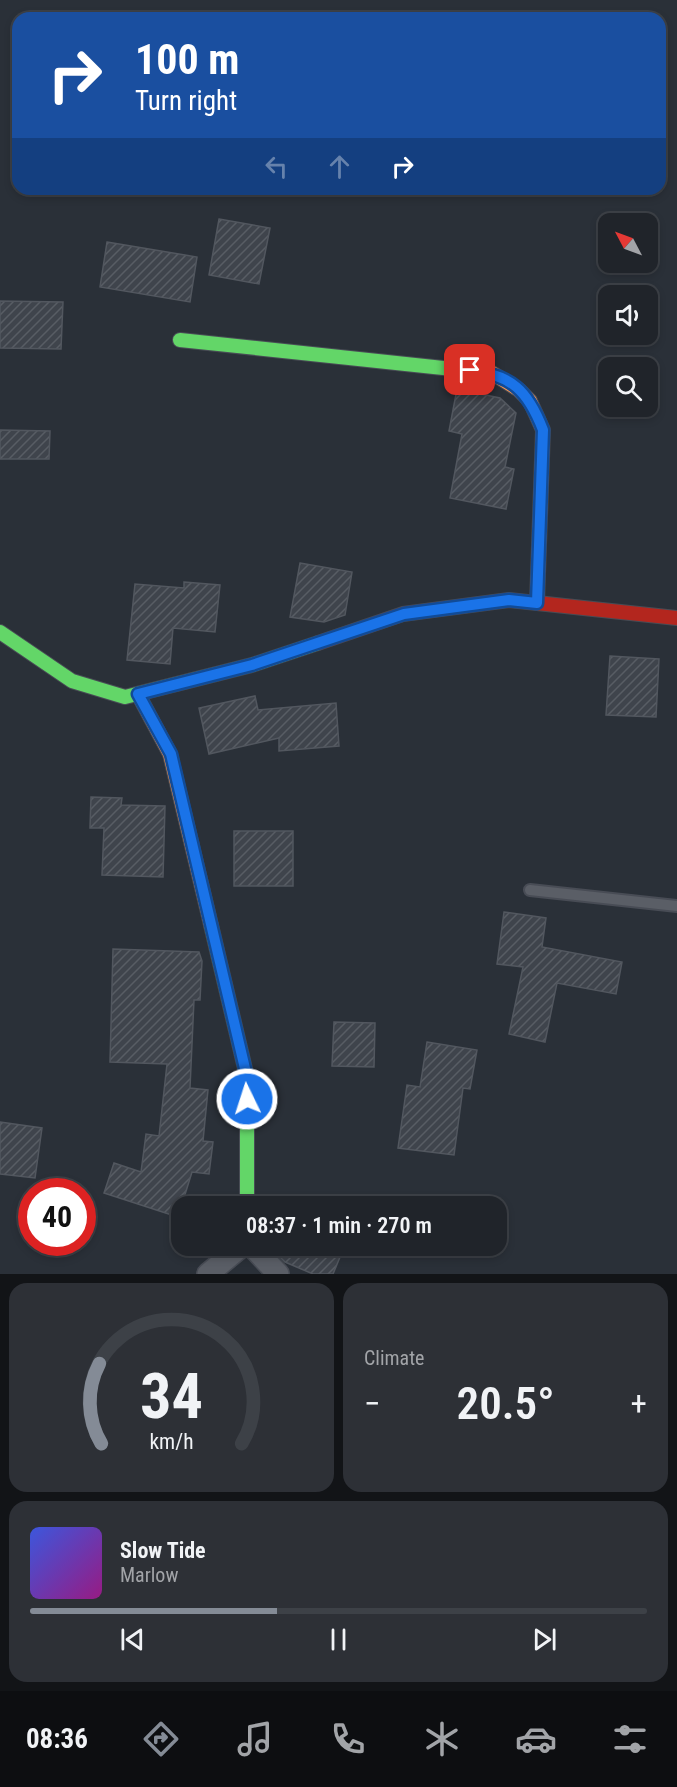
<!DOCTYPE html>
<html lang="en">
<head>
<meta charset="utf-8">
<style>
	body { margin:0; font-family:"Roboto Condensed",sans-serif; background:#2d3036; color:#f1f3f6; height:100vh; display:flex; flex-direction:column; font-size:22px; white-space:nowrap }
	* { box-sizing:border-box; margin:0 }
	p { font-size:20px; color:#a2a4a8 }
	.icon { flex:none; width:33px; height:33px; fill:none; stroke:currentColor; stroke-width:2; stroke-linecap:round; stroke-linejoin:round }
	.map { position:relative; height:1274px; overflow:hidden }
	.drawer { display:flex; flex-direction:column; gap:9px; padding:9px; background:#121417; flex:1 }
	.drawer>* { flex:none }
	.guide { position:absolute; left:12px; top:12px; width:654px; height:183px; border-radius:18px; box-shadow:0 3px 9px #0003,0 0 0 2px #3d4147; background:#1a4fa0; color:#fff; overflow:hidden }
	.needle { width:39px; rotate:311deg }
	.controls { position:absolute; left:598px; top:213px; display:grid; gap:12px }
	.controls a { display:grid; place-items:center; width:60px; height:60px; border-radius:12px; background:#20242a; box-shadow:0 3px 9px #0003,0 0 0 2px #3d4147; font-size:30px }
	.speed { position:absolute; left:18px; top:1178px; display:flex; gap:12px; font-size:30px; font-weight:700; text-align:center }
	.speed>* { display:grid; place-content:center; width:78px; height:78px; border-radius:50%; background:#20242a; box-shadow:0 3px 9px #0003,0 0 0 2px #3d4147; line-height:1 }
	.speed .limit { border:9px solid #d22; background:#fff; color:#111 }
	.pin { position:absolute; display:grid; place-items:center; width:51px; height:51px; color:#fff; margin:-26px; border-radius:12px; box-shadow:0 3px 9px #0006 }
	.me { position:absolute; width:66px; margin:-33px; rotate:356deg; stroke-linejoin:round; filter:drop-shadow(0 0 4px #0008) }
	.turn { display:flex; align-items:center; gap:21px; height:126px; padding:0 24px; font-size:27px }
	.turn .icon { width:78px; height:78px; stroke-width:2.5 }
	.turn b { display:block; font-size:42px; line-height:51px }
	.lanes { display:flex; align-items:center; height:57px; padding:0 24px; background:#0003; justify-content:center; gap:30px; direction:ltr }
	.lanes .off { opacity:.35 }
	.big { font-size:45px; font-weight:600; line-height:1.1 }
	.drawer .tile { flex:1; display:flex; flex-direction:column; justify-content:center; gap:9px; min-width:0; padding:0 21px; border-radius:18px; background:#2d3036 }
	.drawer .dial { align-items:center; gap:0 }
	.dial svg { height:156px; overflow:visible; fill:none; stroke:#3d4147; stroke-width:7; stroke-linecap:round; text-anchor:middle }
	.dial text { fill:#f1f3f6; stroke:none }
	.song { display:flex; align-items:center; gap:18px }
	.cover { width:72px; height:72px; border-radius:9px; background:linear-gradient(135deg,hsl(230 70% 55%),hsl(310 70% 35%)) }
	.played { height:6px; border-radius:3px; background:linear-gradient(90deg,#848b96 40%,#3d4147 40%) }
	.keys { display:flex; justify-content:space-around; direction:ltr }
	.heat { display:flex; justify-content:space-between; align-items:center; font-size:33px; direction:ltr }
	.drawer .tiles { flex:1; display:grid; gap:9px; grid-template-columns:1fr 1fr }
	.tile:last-child { grid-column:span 2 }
	.trip { position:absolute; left:171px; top:1196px; width:336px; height:60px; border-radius:18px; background:#20242a; box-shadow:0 3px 9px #0003,0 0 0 2px #3d4147; font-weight:600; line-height:60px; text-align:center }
	.dock { display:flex; height:96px; justify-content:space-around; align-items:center; background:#0d0e11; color:#a2a4a8 }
	.dock .icon { width:42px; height:42px }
	.dock .active { color:#848b96 }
	.dock b { font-size:27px; color:#f1f3f6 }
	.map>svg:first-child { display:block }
</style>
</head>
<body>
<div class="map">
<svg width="677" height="1274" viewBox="0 0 677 1274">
	<defs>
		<pattern id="building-hatch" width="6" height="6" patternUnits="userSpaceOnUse" patternTransform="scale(1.5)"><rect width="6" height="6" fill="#3f444c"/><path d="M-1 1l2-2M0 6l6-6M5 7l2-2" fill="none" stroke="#585d64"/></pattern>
	</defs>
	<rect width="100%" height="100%" fill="#2a3038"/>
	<g fill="url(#building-hatch)" stroke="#52575f" stroke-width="1.5">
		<polygon points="219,219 270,228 259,284 209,275"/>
		<polygon points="107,242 197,257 190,302 100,287"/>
		<polygon points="0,301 63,302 61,349 0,348"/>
		<polygon points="457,389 500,398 516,413 505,467 514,469 506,509 450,498 462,434 449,431"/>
		<polygon points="0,430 50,431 49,459 0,459"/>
		<polygon points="300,563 352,572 345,615 324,622 290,617"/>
		<polygon points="184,582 220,585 215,632 173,628 170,664 127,660 135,584 184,588"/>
		<polygon points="610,656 659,659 656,717 606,715"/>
		<polygon points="255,696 258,710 336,703 339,746 279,751 279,738 209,754 199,708"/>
		<polygon points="91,797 122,798 121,805 165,806 163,877 102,875 104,828 90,828"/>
		<rect x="234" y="831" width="59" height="55"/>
		<polygon points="504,912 546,918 542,947 622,962 616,994 557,983 545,1042 509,1034 523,967 497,964"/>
		<polygon points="113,949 199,952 202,961 200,1000 194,1000 190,1088 208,1090 203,1141 213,1142 209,1174 192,1172 178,1217 104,1193 114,1163 141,1172 146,1134 159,1136 167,1064 110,1062"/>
		<polygon points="334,1022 375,1023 374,1067 332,1066"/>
		<polygon points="427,1042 477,1050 470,1089 463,1088 454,1155 398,1148 407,1085 420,1087"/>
		<polygon points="0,1122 42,1128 35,1178 0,1174"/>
		<polygon points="268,1245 345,1245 333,1274 313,1274 285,1262"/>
	</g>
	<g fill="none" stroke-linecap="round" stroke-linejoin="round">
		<defs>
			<polyline id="lane" points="530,890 677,906"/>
			<g id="street">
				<polyline points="251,1245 278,1274"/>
				<polyline points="208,1274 243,1245"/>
			</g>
			<g id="fast">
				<polyline points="180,340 462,370"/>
				<polyline points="0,632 72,681 125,697 252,665 318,643"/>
				<polyline points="211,925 247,1077 247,1206"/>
			</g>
			<g id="slow">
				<polyline points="462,370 492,373 519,390 530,401 543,430 537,603"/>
				<polyline points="138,694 170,754 211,925"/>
			</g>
			<polyline id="jam" points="318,643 403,614 509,600 677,618"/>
		</defs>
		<use href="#lane" stroke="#484c55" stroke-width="14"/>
		<use href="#street" stroke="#484c55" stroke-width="24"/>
		<use href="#fast" stroke="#484c55" stroke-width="16"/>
		<use href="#slow" stroke="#484c55" stroke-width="16"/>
		<use href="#jam" stroke="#484c55" stroke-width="16"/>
		<use href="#lane" stroke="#5a5e66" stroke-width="10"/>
		<use href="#street" stroke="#5a5e66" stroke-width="21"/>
		<use href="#fast" stroke="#63d668" stroke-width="14"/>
		<use href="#slow" stroke="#ff974d" stroke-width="14"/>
		<use href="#jam" stroke="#b3261e" stroke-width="14"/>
	</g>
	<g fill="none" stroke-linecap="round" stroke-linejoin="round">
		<defs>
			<path id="route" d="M247,1099V1077L171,754L138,694L252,665L404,614L509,600L537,603L543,430C528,391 512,375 470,370"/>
		</defs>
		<use href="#route" stroke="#114b97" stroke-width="15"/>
		<use href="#route" stroke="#1a73e8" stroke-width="10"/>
	</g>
</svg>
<div class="controls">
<a><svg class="needle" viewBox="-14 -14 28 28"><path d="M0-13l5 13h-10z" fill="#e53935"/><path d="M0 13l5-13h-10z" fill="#a2a4a8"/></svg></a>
<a><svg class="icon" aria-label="sound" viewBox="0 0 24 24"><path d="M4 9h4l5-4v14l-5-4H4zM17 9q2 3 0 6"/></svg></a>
<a><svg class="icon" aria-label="search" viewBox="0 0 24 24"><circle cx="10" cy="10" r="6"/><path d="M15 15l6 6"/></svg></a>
</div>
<div class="speed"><div class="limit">40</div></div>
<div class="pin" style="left:470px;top:370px;background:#d93025"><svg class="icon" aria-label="arrive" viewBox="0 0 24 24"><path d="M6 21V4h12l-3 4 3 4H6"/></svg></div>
<svg class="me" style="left:247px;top:1099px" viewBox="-20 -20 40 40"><circle r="17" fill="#1a73e8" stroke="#fff" stroke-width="3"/><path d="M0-11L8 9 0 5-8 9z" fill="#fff"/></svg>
<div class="trip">08:37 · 1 min · 270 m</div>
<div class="guide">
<div class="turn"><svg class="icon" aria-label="right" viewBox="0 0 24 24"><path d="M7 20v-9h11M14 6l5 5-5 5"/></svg><div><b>100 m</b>Turn right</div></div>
<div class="lanes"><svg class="icon off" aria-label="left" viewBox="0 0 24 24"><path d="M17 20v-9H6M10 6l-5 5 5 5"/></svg><svg class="icon off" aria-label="ahead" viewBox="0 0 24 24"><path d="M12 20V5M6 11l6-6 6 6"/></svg><svg class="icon" aria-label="right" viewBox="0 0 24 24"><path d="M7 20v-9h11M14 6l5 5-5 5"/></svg></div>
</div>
</div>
<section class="drawer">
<div class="tiles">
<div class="tile dial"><svg viewBox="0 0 100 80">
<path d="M14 69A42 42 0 1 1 86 69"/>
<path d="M14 69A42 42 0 0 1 13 28" stroke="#848b96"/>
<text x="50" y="56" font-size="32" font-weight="700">34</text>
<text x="50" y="72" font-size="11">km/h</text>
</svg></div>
<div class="tile"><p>Climate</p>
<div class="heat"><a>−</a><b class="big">20.5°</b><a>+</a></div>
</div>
<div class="tile">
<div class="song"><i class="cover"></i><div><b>Slow Tide</b><p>Marlow</p></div></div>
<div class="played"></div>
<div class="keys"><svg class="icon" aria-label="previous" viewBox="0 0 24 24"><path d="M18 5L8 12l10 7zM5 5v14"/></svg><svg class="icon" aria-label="pause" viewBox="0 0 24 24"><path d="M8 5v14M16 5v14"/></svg><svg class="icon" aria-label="next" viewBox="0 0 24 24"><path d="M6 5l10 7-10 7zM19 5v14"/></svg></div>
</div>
</div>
</section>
<nav class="dock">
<b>08:36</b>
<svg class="icon active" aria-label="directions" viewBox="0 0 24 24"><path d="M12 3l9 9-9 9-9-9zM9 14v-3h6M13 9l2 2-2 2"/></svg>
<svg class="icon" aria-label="music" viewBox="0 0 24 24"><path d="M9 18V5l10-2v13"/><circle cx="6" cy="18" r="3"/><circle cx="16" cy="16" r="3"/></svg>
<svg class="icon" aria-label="phone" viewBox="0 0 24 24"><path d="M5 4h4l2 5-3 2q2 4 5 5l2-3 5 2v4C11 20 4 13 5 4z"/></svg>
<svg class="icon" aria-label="climate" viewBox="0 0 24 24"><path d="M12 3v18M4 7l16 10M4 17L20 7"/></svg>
<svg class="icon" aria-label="car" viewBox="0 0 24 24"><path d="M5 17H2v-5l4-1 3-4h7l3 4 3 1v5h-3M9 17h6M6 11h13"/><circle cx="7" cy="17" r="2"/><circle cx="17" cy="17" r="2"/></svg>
<svg class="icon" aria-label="filters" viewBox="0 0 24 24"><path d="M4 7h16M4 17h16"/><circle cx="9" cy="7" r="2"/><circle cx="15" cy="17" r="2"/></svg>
</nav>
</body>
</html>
